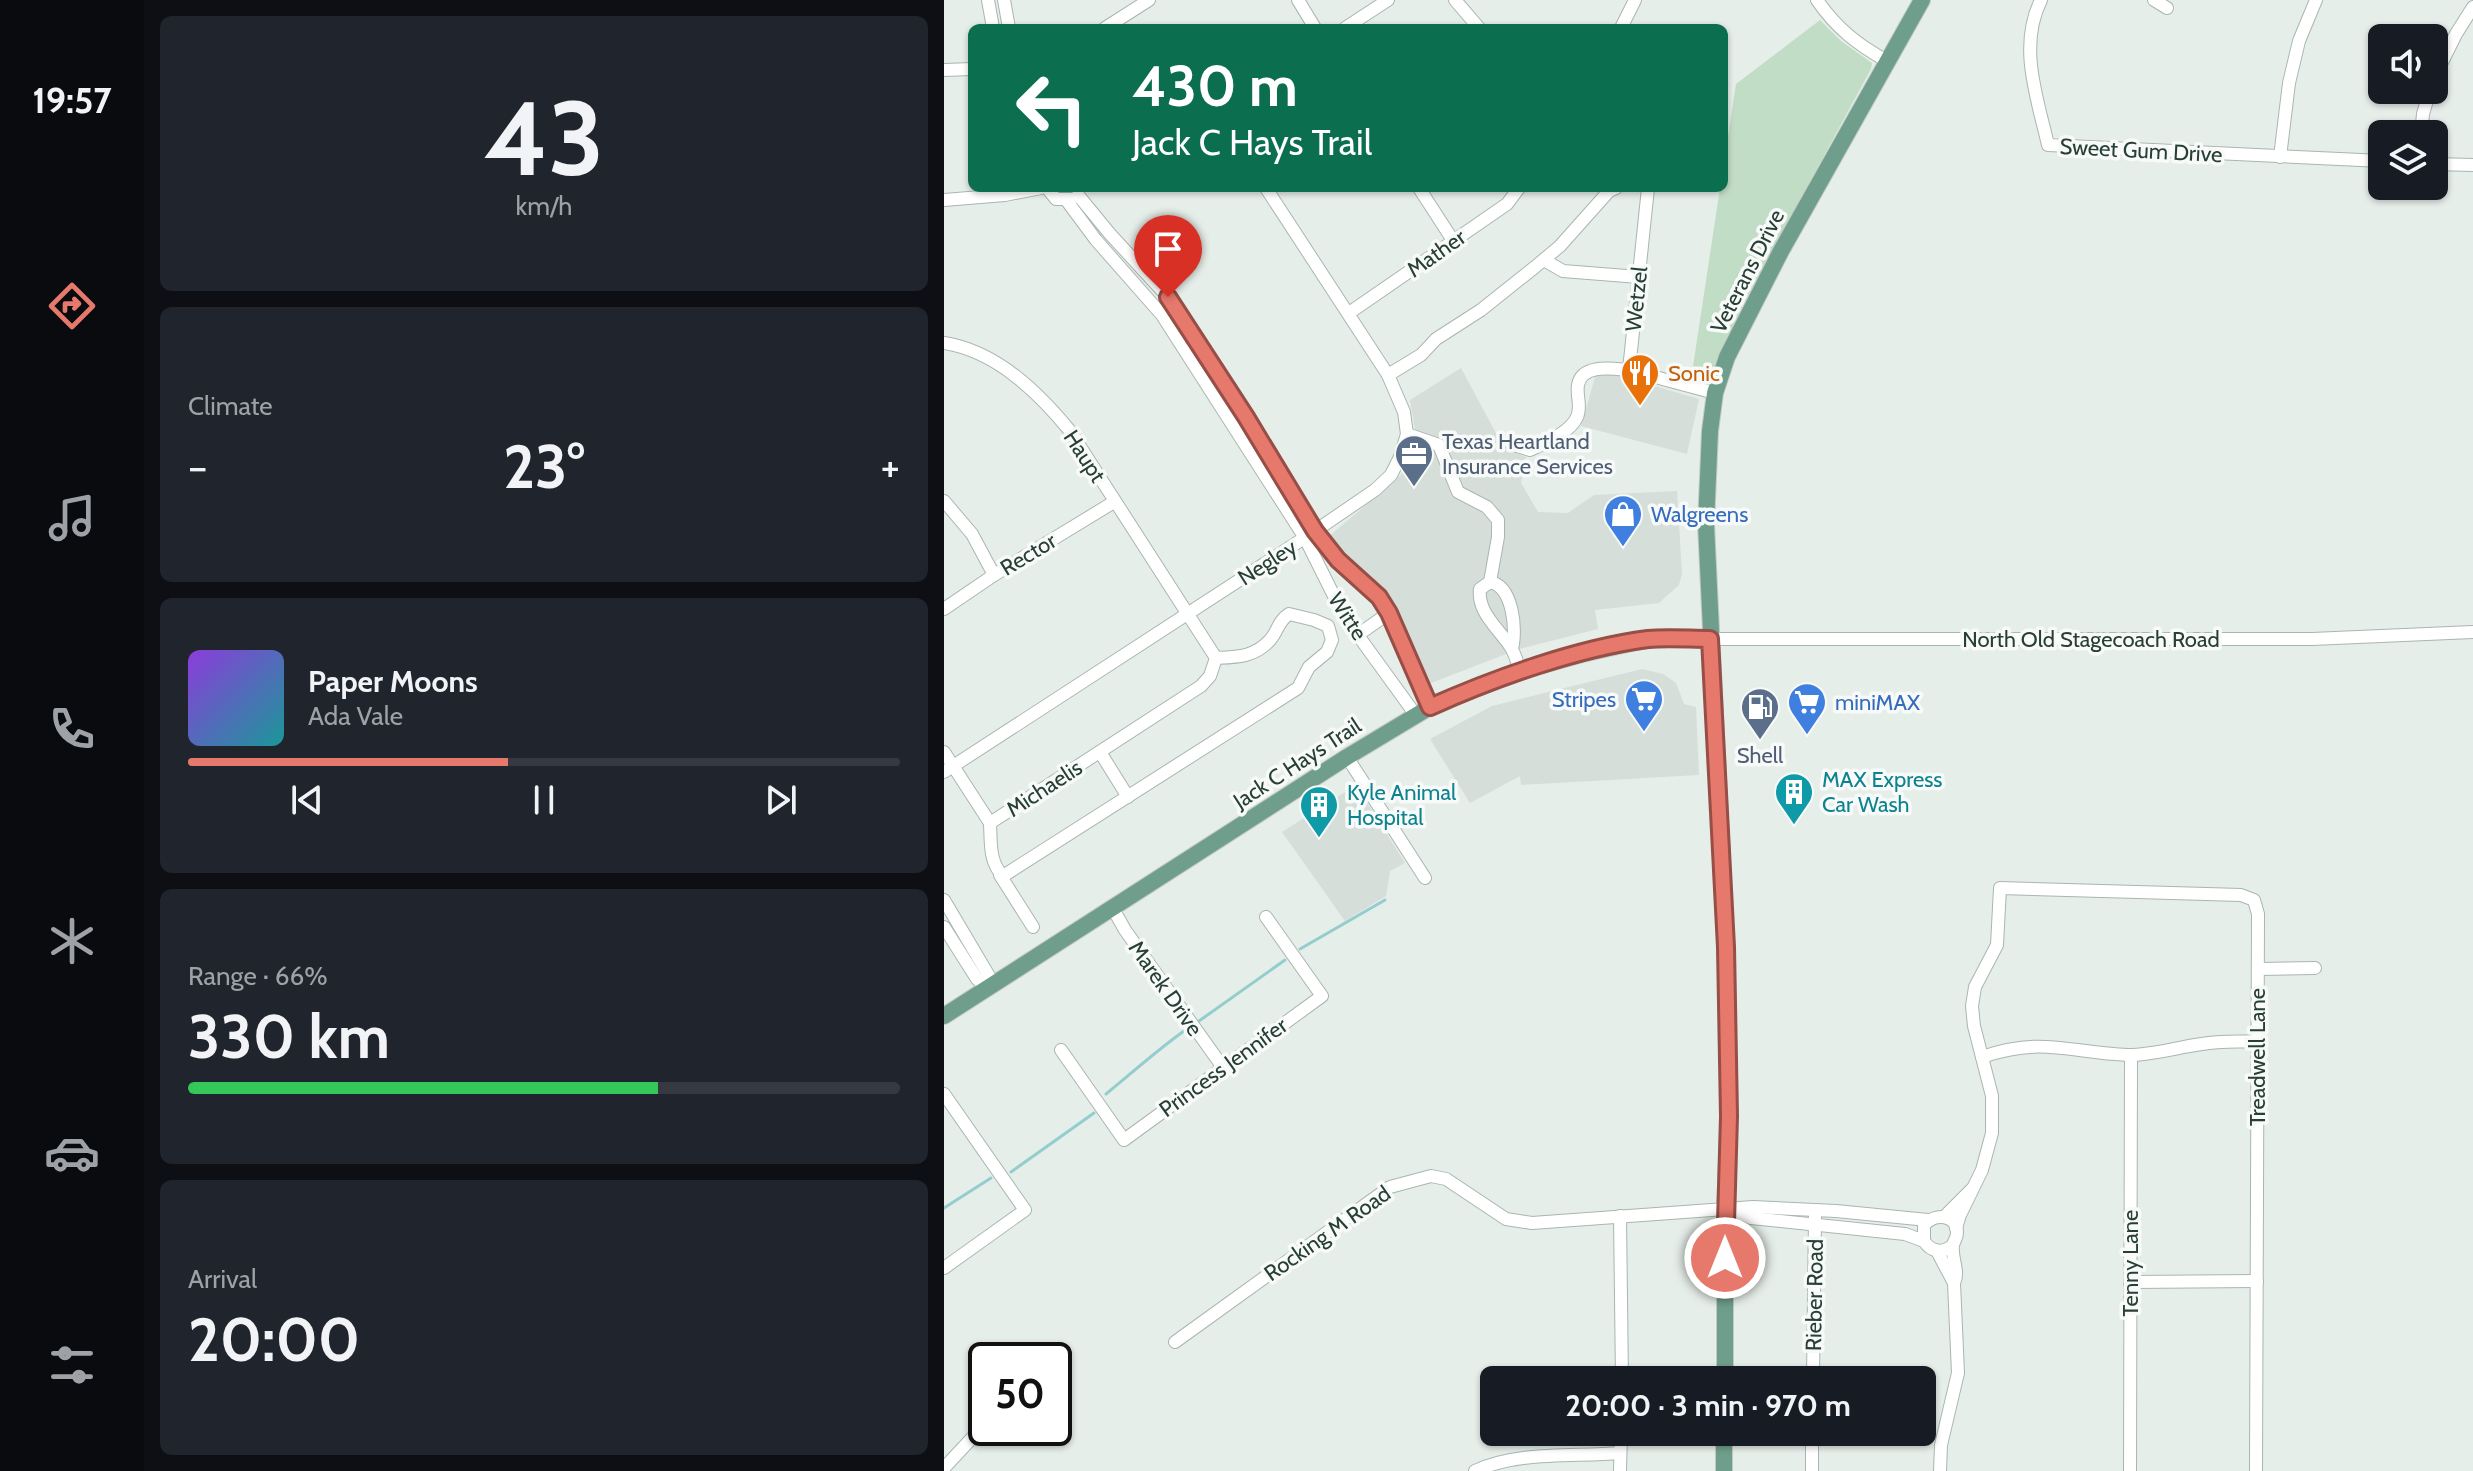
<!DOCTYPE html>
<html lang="en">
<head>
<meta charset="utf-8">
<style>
	body { margin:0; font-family:Cabin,sans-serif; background:#20242c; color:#f1f3f6; height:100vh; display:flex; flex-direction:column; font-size:30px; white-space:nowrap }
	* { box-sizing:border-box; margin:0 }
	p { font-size:26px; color:#9ea1a6 }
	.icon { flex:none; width:44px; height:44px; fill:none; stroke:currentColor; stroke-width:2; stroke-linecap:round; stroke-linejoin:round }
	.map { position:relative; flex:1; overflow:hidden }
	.drawer { display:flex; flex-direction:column; gap:16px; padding:16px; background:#0d0f14; width:800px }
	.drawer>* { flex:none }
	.top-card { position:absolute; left:24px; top:24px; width:760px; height:168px; border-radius:12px; box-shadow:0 2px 6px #0004; background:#0b6e4f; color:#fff; overflow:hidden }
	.controls { position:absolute; left:1424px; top:24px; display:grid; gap:16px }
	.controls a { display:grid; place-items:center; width:80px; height:80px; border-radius:12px; background:#171b24; box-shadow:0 2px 6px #0004; font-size:40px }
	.speed { position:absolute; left:24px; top:1342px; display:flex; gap:16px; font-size:40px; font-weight:700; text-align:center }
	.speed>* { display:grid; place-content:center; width:104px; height:104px; border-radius:50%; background:#171b24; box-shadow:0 2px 6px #0004; line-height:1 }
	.speed .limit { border:4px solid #111; border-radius:12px; background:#fff; color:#111 }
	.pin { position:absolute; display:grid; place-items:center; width:68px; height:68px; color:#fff; margin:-82px -34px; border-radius:50% 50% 50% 0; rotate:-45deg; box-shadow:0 0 8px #0007 }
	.pin .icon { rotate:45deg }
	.me { position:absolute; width:88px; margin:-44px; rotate:0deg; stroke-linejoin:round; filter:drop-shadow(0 0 6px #0008) }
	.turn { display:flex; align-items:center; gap:28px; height:168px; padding:0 32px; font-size:36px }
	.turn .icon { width:104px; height:104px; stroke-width:2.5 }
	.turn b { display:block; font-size:56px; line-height:68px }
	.big { font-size:60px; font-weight:800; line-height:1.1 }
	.drawer .tile { flex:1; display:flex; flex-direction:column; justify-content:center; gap:12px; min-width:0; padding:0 28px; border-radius:12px; background:#20242c }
	.drawer .dial { align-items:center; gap:0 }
	.dial b { font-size:104px; line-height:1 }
	.song { display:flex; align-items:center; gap:24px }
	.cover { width:96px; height:96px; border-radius:12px; background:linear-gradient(135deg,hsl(270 70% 55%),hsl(180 70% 35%)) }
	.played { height:8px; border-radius:4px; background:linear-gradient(90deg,#e6786c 45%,#363941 45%) }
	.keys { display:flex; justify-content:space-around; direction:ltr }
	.heat { display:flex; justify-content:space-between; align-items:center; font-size:44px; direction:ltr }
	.charge { height:12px; border-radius:6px; background:linear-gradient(90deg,#34c759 66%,#363941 0) }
	.trip { position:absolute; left:536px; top:1366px; width:456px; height:80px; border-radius:12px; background:#171b24; box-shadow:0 2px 6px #0004; font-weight:800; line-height:80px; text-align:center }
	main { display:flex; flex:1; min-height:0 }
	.tab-bar { display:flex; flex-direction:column; width:144px; justify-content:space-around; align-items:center; background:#090b0e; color:#9ea1a6 }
	.tab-bar .icon { width:56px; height:56px }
	.tab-bar .on { color:#e6786c }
	.tab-bar b { font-size:36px; color:#f1f3f6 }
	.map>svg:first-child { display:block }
</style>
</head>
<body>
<main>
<nav class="tab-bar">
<b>19:57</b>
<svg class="icon on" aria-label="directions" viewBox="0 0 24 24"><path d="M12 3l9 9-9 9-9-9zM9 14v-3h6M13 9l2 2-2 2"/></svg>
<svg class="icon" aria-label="music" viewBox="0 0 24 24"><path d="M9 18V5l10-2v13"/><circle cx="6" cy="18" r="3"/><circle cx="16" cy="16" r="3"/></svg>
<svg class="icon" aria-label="phone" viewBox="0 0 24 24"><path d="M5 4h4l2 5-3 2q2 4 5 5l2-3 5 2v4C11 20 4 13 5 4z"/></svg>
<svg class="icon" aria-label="climate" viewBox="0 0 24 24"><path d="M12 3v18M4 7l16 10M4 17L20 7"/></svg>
<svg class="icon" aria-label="car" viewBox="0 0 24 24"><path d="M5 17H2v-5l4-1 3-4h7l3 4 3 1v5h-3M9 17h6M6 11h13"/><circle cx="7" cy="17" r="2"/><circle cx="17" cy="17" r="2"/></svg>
<svg class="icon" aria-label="filters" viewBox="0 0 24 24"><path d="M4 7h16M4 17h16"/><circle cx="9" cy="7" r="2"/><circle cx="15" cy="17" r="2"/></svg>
</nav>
<section class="drawer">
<div class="tile dial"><b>43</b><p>km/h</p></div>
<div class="tile"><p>Climate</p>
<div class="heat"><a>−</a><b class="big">23°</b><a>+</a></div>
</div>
<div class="tile">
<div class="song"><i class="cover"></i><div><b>Paper Moons</b><p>Ada Vale</p></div></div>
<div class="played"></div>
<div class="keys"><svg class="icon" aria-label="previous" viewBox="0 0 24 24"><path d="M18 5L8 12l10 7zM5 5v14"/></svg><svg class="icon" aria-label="pause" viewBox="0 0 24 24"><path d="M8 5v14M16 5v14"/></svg><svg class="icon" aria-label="next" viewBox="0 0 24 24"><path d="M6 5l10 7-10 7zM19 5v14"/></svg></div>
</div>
<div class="tile"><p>Range · 66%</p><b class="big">330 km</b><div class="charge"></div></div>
<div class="tile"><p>Arrival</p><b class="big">20:00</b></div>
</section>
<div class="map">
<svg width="1529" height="1471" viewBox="0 0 1529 1471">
	<rect width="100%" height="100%" fill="#e6eee9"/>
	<g fill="#d5ded8">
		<polygon points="517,368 560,448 582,457 577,483 594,512 624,513 650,495 733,491 738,574 735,585 715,603 651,610 654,629 575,649 482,685 451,613 395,554 383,538 457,475 471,429 466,400"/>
		<polygon points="652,374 673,375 755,399 743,454 637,426"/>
		<polygon points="698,669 719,674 732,683 740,704 752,707 755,775 577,785 576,776 526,803 486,739 548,706"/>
		<polygon points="412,785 461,863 446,871 442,896 401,921 338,832"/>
	</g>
	<polygon fill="#c2ddc5" points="876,20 897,41 928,63 927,69 800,303 778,349 768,379 761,382 753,379 748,373 776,188 780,188 780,163 792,84"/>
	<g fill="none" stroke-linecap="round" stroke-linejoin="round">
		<g stroke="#94cdcd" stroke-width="3">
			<polyline points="356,949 441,900"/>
			<polyline points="255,1021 341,960"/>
			<path d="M162,1094C189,1072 212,1051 240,1031"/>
			<polyline points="67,1172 150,1113"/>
			<polyline points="0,1208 47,1178"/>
		</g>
		<defs>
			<g id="minor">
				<polyline points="44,0 49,28"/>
				<polyline points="60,0 65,28"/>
				<polyline points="354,0 371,28"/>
				<polyline points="511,0 535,28"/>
				<path d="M873,0C892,28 914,45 943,61"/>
				<path d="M1097,0C1074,46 1093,97 1104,145L1438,161"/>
				<polyline points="1210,0 1223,8"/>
				<polyline points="161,28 205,0"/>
				<polyline points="401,28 444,0"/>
				<polyline points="677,28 691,0"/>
				<polyline points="0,70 28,69"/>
				<polyline points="1490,78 1512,34 1529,7"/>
				<polyline points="1477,134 1479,114 1486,90"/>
				<polyline points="1336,157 1345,83 1355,41 1372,0"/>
				<polyline points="1490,164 1529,165"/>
				<polyline points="103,188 112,199 128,199"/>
				<polyline points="475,188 510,242"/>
				<polyline points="704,188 685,370 771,393"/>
				<polyline points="134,195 166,234 224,297 302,417 371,531 394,560 435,597 445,613 486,707"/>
				<polyline points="0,200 61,195 97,188"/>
				<polyline points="123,201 152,240 218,315 361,538 400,616 471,714"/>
				<polyline points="600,260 619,271 695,277"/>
				<polyline points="405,313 563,204 575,188"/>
				<path d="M0,343C52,351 94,392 126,431L272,658"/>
				<polyline points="444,375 477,355 492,339 537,310 591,267 616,246 665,191 672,188"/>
				<path d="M463,434L495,445L514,492L543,507L554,520V537L546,582L536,589C533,612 554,628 566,646C571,653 573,662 576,671"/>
				<path d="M567,444L586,450C600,443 626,433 633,417C638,406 632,396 634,385C638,363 670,369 685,370"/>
				<polyline points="0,501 28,534 50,575"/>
				<path d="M546,582C569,586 573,630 568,648"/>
				<polyline points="0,609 50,575 170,502"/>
				<path d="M345,614L370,620L384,626L388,640L383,652L365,667L354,688L59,876C45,862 47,843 46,823L257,686L266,676L272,658C293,657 311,657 326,640C334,631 334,621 345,614Z"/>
				<polyline points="415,634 445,613"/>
				<polyline points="766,639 1368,639 1529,632"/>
				<polyline points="0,752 46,823"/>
				<polyline points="156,752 184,797"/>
				<polyline points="403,757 481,878"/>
				<polyline points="0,772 371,531 431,490 447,475 456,457 463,434 460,412 444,375 322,188"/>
				<polyline points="56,875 89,927"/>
				<polyline points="0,900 45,976 44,988"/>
				<polyline points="168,907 181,930 278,1066"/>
				<polyline points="0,927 33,979 44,988"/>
				<polyline points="1314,969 1371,968"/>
				<polyline points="117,1050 180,1140 378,996 322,917"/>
				<path d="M1038,1057C1098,1036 1127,1053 1184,1055C1209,1055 1234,1047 1258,1044C1276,1041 1295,1042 1313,1041"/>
				<polyline points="0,1094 81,1210 0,1268"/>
				<polyline points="788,1211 807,1218 961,1234 980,1241"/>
				<polyline points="676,1216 678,1380"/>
				<polyline points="1000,1217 1028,1189"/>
				<polyline points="1012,1228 1016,1215 1038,1170 1048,1133 1048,1096 1030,1026 1028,1006 1031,987 1053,945 1056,888 1297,895 1310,900 1314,914 1312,1471"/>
				<polyline points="993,1251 1010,1283"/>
				<polyline points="1186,1282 1313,1281"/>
				<polyline points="231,1342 446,1187 487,1176 502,1179 562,1219 588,1223 809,1207 892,1211 984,1220"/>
				<polyline points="869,1380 871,1215"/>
				<polyline points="0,1468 42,1423"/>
				<path d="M531,1471C574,1451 629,1457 676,1453"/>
				<polyline points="676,1471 677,1432"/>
				<polyline points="868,1471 868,1432"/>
				<path d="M996,1471L997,1445L1014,1373L1010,1283C1016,1271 1007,1259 1009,1245C1010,1241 1013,1238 1013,1233C1013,1214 991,1213 980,1225V1241C987,1252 999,1254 1009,1245"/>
				<polyline points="1186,1471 1187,1055"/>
			</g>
			<g id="major">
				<polyline points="0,1016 403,757 486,707 576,671 638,654 705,639 766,639"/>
				<polyline points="781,1380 781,1209 785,1116 782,947 762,524 766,431 771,393 783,357 837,251 978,0"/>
				<polyline points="780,1471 780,1432"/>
			</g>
		</defs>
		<use href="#minor" stroke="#a9b6af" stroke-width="14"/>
		<use href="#major" stroke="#c3c9c6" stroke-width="18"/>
		<use href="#minor" stroke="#fff" stroke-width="12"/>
		<use href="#major" stroke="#6f9f8c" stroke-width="16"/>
	</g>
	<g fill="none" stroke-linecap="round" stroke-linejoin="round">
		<defs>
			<path id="route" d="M224,297L302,417L371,531L394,560L435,597L445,613L486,707C551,678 634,648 704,639C724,637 746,639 766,639L782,947L785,1116L781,1258"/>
		</defs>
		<use href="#route" stroke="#964e46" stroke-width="20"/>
		<use href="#route" stroke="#e6786c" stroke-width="14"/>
	</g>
	<defs>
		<symbol id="restaurant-pin" viewBox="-11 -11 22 30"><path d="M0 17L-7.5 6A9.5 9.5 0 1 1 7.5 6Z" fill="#e8710a" stroke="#f7faf8"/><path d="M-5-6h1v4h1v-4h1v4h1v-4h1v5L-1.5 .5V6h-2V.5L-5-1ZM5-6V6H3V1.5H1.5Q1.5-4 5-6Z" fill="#fff"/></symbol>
		<symbol id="office-pin" viewBox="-11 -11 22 30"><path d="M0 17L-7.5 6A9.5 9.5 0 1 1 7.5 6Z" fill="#5c6f8a" stroke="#f7faf8"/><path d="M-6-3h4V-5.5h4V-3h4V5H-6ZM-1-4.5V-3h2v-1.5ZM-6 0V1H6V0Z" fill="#fff"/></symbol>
		<symbol id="shop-pin" viewBox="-11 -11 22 30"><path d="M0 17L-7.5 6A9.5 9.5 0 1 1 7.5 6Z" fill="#3f7fe0" stroke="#f7faf8"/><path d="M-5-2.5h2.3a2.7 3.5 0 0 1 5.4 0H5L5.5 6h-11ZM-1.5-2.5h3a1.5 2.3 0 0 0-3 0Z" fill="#fff"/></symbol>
		<symbol id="supermarket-pin" viewBox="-11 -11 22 30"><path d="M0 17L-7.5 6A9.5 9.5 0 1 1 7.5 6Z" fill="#3f7fe0" stroke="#f7faf8"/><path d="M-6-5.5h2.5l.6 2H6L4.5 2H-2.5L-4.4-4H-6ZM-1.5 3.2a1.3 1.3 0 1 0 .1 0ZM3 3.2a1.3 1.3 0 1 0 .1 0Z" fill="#fff"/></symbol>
		<symbol id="fuel-pin" viewBox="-11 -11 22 30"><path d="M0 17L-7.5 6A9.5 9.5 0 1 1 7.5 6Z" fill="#5c6f8a" stroke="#f7faf8"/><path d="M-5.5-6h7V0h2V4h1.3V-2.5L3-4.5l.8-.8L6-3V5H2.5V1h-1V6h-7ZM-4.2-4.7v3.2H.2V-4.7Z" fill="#fff"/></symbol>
		<symbol id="building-pin" viewBox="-11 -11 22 30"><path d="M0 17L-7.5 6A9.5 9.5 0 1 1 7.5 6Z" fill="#0f9aa8" stroke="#f7faf8"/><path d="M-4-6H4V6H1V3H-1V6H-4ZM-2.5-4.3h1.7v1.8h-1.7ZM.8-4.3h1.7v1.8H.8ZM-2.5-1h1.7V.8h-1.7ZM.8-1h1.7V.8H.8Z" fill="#fff"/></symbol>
	</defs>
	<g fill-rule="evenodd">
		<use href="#restaurant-pin" x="674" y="351" width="44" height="60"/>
		<use href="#office-pin" x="448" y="432" width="44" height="60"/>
		<use href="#shop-pin" x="657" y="492" width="44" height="60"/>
		<use href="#supermarket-pin" x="678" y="677" width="44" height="60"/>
		<use href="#supermarket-pin" x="841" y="680" width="44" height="60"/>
		<use href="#fuel-pin" x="794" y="685" width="44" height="60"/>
		<use href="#building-pin" x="828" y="770" width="44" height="60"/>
		<use href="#building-pin" x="353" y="783" width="44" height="60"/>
	</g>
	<g text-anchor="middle" stroke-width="7" stroke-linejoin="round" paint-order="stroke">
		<g font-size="22" fill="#273f35" stroke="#f7faf8">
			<text transform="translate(1197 150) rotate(3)" y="8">Sweet Gum Drive</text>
			<text transform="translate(492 253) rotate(-35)" y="8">Mather</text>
			<text transform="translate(803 271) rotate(-63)" y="8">Veterans Drive</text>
			<text transform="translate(692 299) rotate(-84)" y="8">Wetzel</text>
			<text transform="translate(141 456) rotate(57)" y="8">Haupt</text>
			<text transform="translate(84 554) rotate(-31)" y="8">Rector</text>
			<text transform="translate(323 562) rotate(-33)" y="8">Negley</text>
			<text transform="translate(404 616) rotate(57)" y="8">Witte</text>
			<text x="1147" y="647">North Old Stagecoach Road</text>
			<text transform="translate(353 763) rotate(-33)" y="8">Jack C Hays Trail</text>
			<text transform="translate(100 788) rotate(-33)" y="8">Michaelis</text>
			<text transform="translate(222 988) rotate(55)" y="8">Marek Drive</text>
			<text transform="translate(1313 1057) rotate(-90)" y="8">Treadwell Lane</text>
			<text transform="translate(279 1067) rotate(-36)" y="8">Princess Jennifer</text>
			<text transform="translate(383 1233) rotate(-35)" y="8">Rocking M Road</text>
			<text transform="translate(1186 1263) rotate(-90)" y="8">Tenny Lane</text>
			<text transform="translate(870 1295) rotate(-89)" y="8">Rieber Road</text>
		</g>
		<g font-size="22" fill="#c56008" stroke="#f7faf8" text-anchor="start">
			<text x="724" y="381">Sonic</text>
		</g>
		<g font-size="22" fill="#4e5e75" stroke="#f7faf8" text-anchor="start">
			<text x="498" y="449">Texas Heartland<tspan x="498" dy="25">Insurance Services</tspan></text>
			<text x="816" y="763" text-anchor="middle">Shell</text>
		</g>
		<g font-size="22" fill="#366cbe" stroke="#f7faf8" text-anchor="start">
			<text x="707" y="522">Walgreens</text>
			<text x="672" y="707" text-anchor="end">Stripes</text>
			<text x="891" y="710">miniMAX</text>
		</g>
		<g font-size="22" fill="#0d838f" stroke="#f7faf8" text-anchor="start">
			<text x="878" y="787">MAX Express<tspan x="878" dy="25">Car Wash</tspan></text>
			<text x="403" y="800">Kyle Animal<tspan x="403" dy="25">Hospital</tspan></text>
		</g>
	</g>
</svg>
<div class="controls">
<a><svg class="icon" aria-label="sound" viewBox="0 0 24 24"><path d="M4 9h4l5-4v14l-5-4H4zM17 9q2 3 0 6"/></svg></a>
<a><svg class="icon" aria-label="layers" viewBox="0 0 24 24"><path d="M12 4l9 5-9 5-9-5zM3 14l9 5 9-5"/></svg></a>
</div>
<div class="speed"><div class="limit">50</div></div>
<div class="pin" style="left:224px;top:297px;background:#d93025"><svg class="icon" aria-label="arrive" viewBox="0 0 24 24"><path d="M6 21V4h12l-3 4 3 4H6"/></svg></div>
<svg class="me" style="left:781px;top:1258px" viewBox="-20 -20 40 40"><circle r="17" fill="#e6786c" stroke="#fff" stroke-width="3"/><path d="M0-11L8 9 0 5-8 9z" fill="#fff"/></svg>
<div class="trip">20:00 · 3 min · 970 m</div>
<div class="top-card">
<div class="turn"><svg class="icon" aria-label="left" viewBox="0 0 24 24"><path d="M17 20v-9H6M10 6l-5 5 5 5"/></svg><div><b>430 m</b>Jack C Hays Trail</div></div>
</div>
</div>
</main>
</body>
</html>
